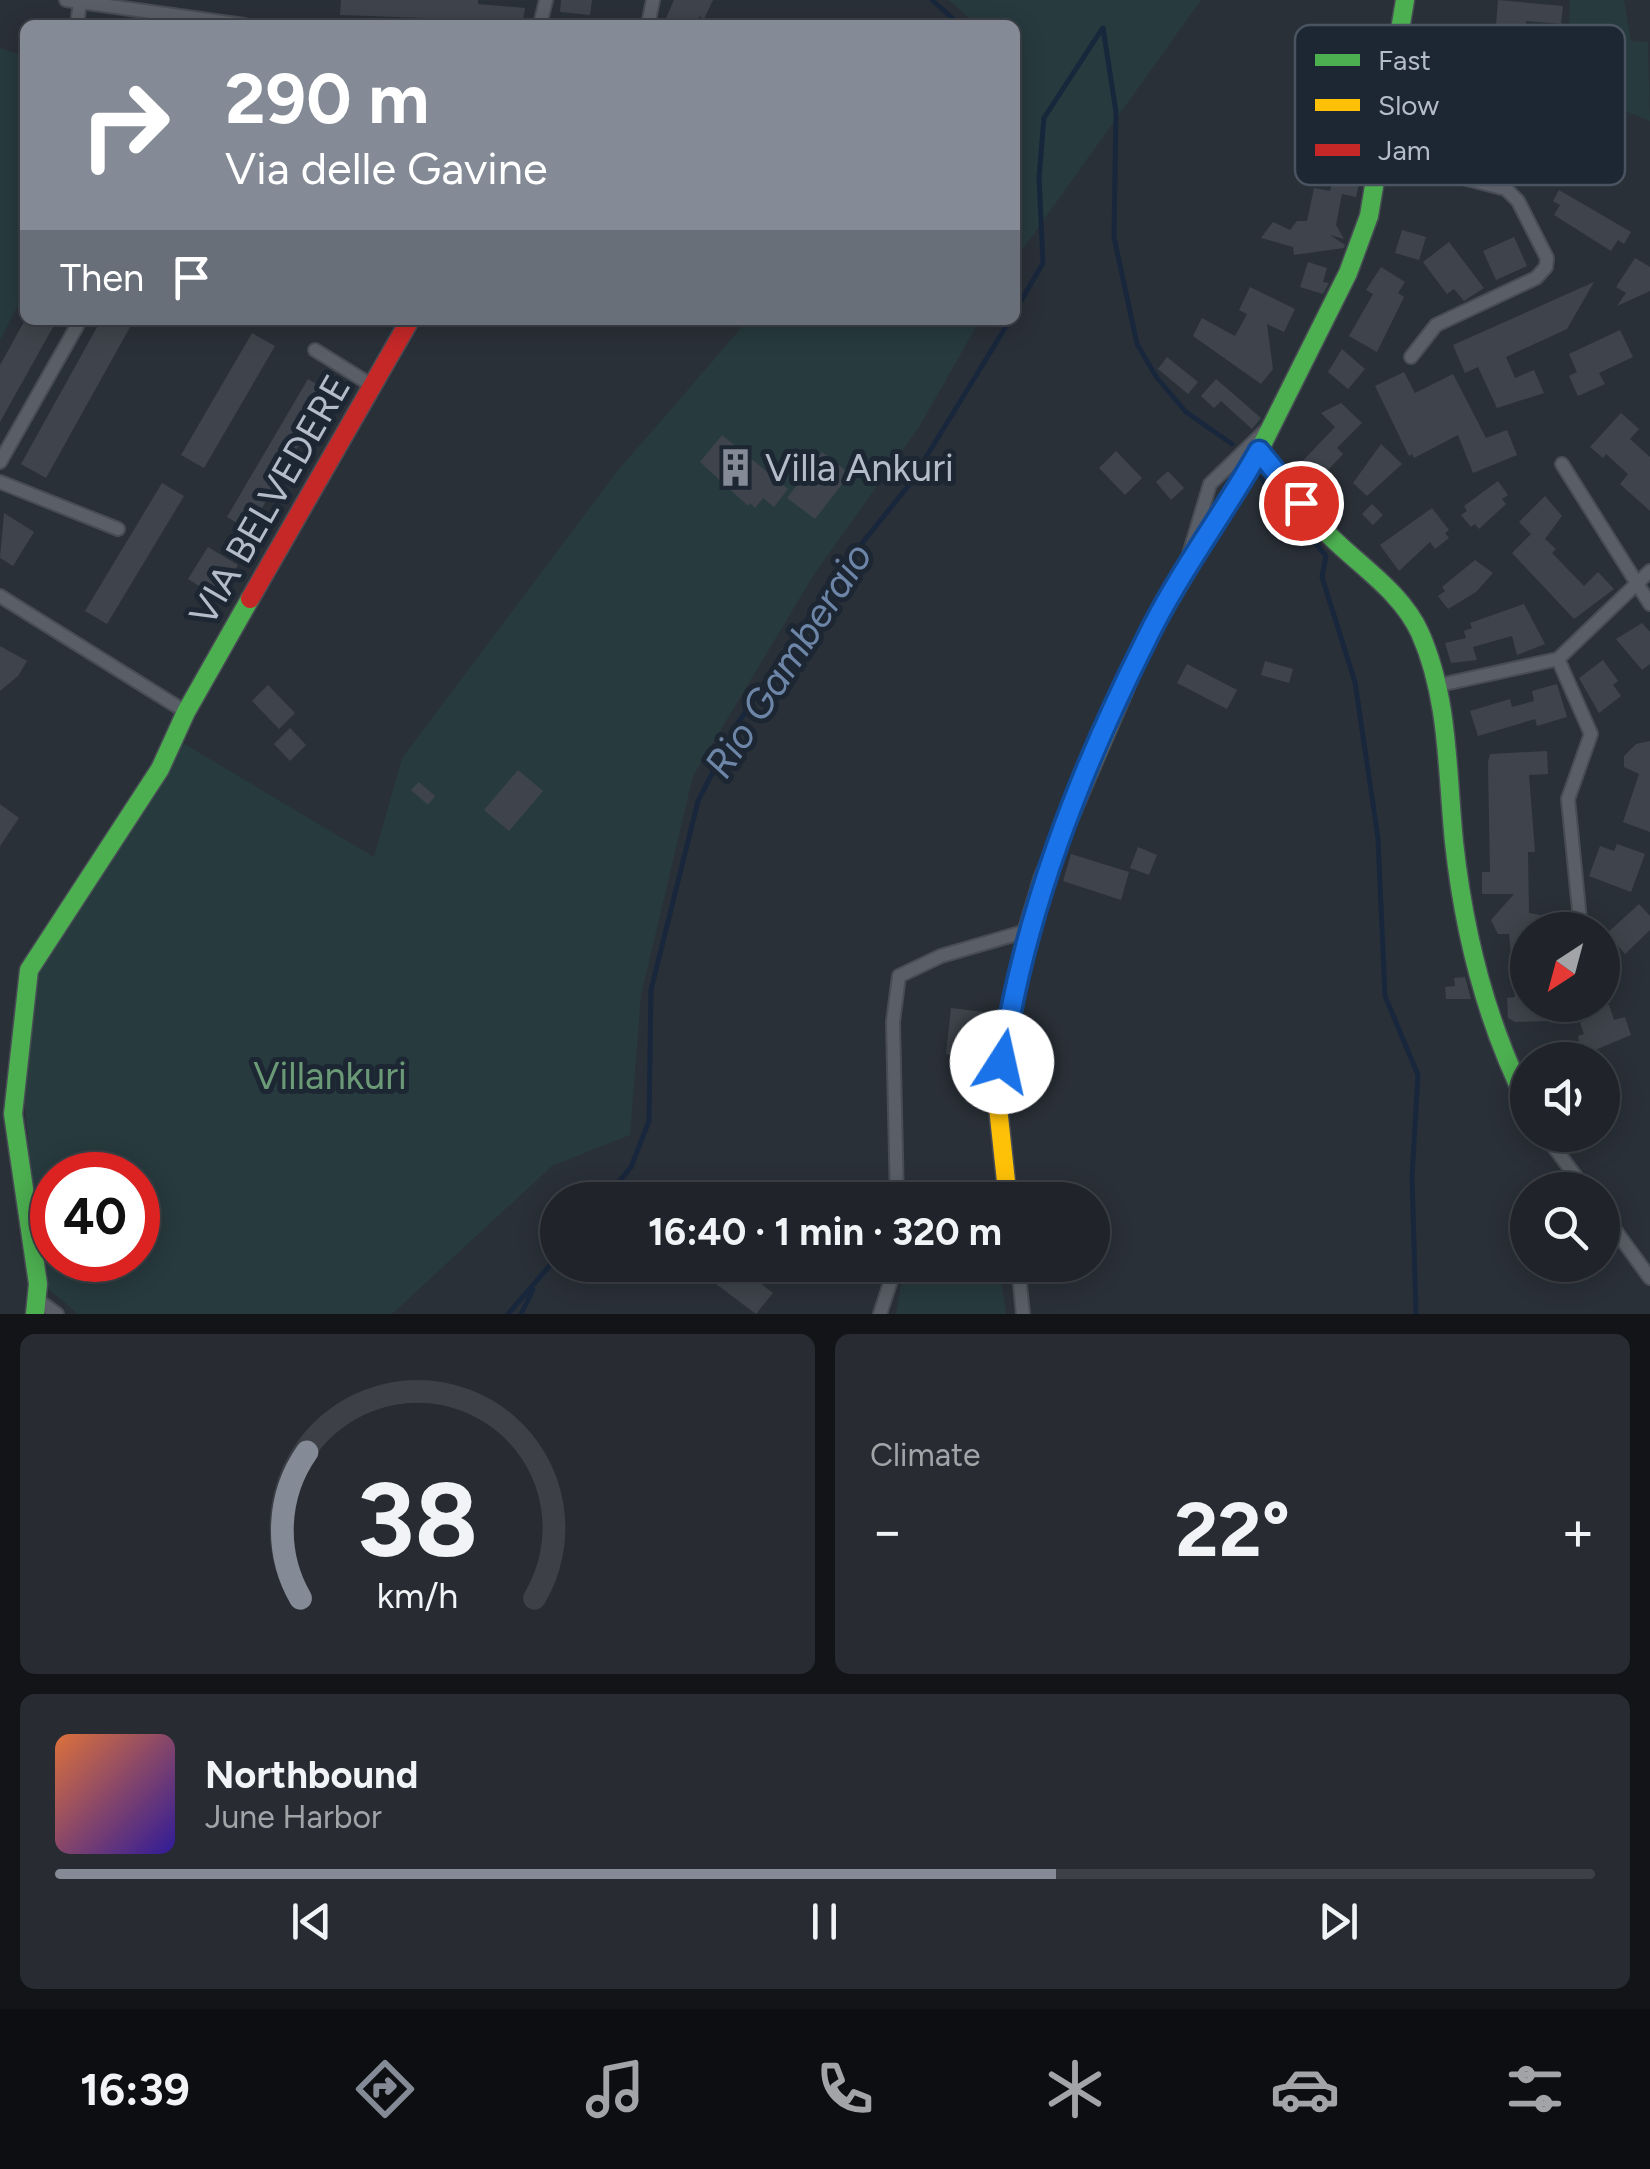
<!DOCTYPE html>
<html lang="en">
<head>
<meta charset="utf-8">
<style>
	body { margin:0; font-family:Figtree,sans-serif; background:#282c32; color:#f1f3f6; height:100vh; display:flex; flex-direction:column; font-size:38px; white-space:nowrap }
	* { box-sizing:border-box; margin:0 }
	p { font-size:32px; color:#a2a4a8 }
	.icon { flex:none; width:55px; height:55px; fill:none; stroke:currentColor; stroke-width:2; stroke-linecap:round; stroke-linejoin:round }
	.map { position:relative; height:1314px; overflow:hidden }
	.details { display:flex; flex-direction:column; gap:20px; padding:20px; background:#121417; flex:1 }
	.details>* { flex:none }
	.hud { position:absolute; left:20px; top:20px; width:1000px; height:305px; border-radius:15px; box-shadow:0 5px 25px #0003,0 0 0 2px #3d4147; background:#848b96; color:#fff; overflow:hidden }
	.needle { width:65px; rotate:216deg }
	.tools { position:absolute; left:1510px; top:912px; display:grid; gap:20px }
	.tools a { display:grid; place-items:center; width:110px; height:110px; border-radius:50%; background:#20242a; box-shadow:0 5px 25px #0003,0 0 0 2px #3d4147; font-size:50px }
	.speed { position:absolute; left:30px; top:1152px; display:flex; gap:20px; font-size:50px; font-weight:700; text-align:center }
	.speed>* { display:grid; place-content:center; width:130px; height:130px; border-radius:50%; background:#20242a; box-shadow:0 5px 25px #0003,0 0 0 2px #3d4147; line-height:1 }
	.speed .limit { border:15px solid #d22; background:#fff; color:#111 }
	.pin { position:absolute; display:grid; place-items:center; width:85px; height:85px; color:#fff; margin:-42px; border:5px solid #fff; border-radius:50%; box-shadow:0 2px 10px #0007 }
	.me { position:absolute; width:110px; margin:-55px; rotate:10deg; stroke-linejoin:round; filter:drop-shadow(0 0 8px #0008) }
	.turn { display:flex; align-items:center; gap:35px; height:210px; padding:0 40px; font-size:45px }
	.turn .icon { width:130px; height:130px; stroke-width:2.5 }
	.turn b { display:block; font-size:70px; line-height:85px }
	.then { display:flex; align-items:center; height:95px; padding:0 40px; background:#0003; gap:20px; font-size:38px }
	.big { font-size:75px; font-weight:700; line-height:1.1 }
	.details .tile { flex:1; display:flex; flex-direction:column; justify-content:center; gap:15px; min-width:0; padding:0 35px; border-radius:15px; background:#282c32 }
	.details .dial { align-items:center; gap:0 }
	.dial svg { height:260px; overflow:visible; fill:none; stroke:#3d4147; stroke-width:7; stroke-linecap:round; text-anchor:middle }
	.dial text { fill:#f1f3f6; stroke:none }
	.song { display:flex; align-items:center; gap:30px }
	.cover { width:120px; height:120px; border-radius:15px; background:linear-gradient(135deg,hsl(20 70% 55%),hsl(250 70% 35%)) }
	.played { height:10px; border-radius:5px; background:linear-gradient(90deg,#848b96 65%,#3d4147 65%) }
	.keys { display:flex; justify-content:space-around; direction:ltr }
	.heat { display:flex; justify-content:space-between; align-items:center; font-size:55px; direction:ltr }
	.details .tiles { flex:1; display:grid; gap:20px; grid-template-columns:1fr 1fr }
	.tile:last-child { grid-column:span 2 }
	.trip { position:absolute; left:540px; top:1182px; width:570px; height:100px; border-radius:50px; background:#20242a; box-shadow:0 5px 25px #0003,0 0 0 2px #3d4147; font-weight:700; line-height:100px; text-align:center }
	.menu { display:flex; height:160px; justify-content:space-around; align-items:center; background:#0d0e11; color:#a2a4a8 }
	.menu .icon { width:70px; height:70px }
	.menu .selected { color:#848b96 }
	.menu b { font-size:45px; color:#f1f3f6 }
	.map>svg:first-child { display:block }
</style>
</head>
<body>
<div class="map">
<svg width="1650" height="1314" viewBox="0 0 1650 1314">
	<rect width="100%" height="100%" fill="#2a3038"/>
	<g fill="#273a3e" fill-rule="evenodd">
		<polygon points="949,0 1201,0 1015,260 1015,25 977,25"/>
		<polygon points="1570,0 1624,0 1631,41 1648,42 1650,121 1560,85 1481,161 1491,29 1569,25"/>
		<polygon points="0,48 25,57 25,292 0,340"/>
		<path d="M748,320H980L919,427L813,576L693,776L641,995L630,1135L552,1166L392,1314H78L42,1283L21,1064L36,971L183,743L374,857L402,758L615,474ZM52,1175H138V1260H52Z"/>
		<polygon points="905,1265 999,1265 1006,1314 896,1314"/>
	</g>
	<g fill="none" stroke-linecap="round" stroke-linejoin="round">
		<g stroke="#19273c" stroke-width="5">
			<polyline points="932,0 960,25"/>
			<polyline points="1103,28 1116,112 1114,237 1137,344 1157,378 1186,412 1232,444"/>
			<polyline points="1015,311 1043,263 1039,177 1044,118 1102,29"/>
			<polyline points="1261,478 1326,556 1322,577 1355,682 1378,838 1385,996 1418,1075 1412,1177 1416,1314"/>
			<polyline points="604,1200 631,1167 649,1121 651,990 698,801 738,723 842,568 909,485 1010,320"/>
			<polyline points="508,1314 558,1256"/>
			<polyline points="521,1314 533,1290"/>
		</g>
	</g>
	<g fill="#3f444c">
		<polygon points="341,0 478,0 478,4 525,8 522,25 458,25 427,18 340,15"/>
		<polygon points="561,0 592,0 590,15 560,12"/>
		<polygon points="674,0 713,0 704,19 699,16 696,25 663,25"/>
		<polygon points="1498,0 1563,6 1561,24 1526,21 1526,28 1496,25"/>
		<polygon points="1338,155 1364,160 1356,197 1342,194 1336,225 1344,239 1330,235 1345,245 1344,248 1294,255 1293,247 1261,238 1273,222 1290,230 1297,221 1307,221 1314,188 1330,191"/>
		<polygon points="1559,190 1631,232 1624,244 1618,240 1611,251 1554,215 1560,205 1553,201"/>
		<polygon points="1402,230 1426,237 1419,260 1395,253"/>
		<polygon points="1514,237 1527,266 1496,280 1483,251"/>
		<polygon points="1449,242 1484,288 1464,301 1454,289 1447,294 1423,262"/>
		<polygon points="1635,258 1650,267 1650,291 1617,306 1626,293 1616,287"/>
		<polygon points="1308,262 1327,268 1323,282 1329,283 1323,294 1300,287"/>
		<polygon points="1381,267 1405,282 1398,293 1404,297 1377,352 1349,336 1373,294 1366,290"/>
		<polygon points="1594,282 1567,329 1506,357 1515,378 1534,370 1544,393 1497,408 1478,367 1465,373 1453,345"/>
		<polygon points="1250,287 1295,309 1284,332 1267,324 1273,369 1261,384 1193,336 1202,318 1235,336 1247,314 1239,310"/>
		<polygon points="25,320 57,320 0,422 0,365"/>
		<polygon points="101,320 134,320 46,478 21,464"/>
		<polygon points="1620,330 1633,357 1599,373 1605,384 1578,396 1569,376 1577,372 1569,354"/>
		<polygon points="252,333 275,346 204,468 181,455"/>
		<polygon points="1342,349 1365,369 1348,389 1328,372"/>
		<polygon points="1167,357 1198,382 1188,394 1158,369"/>
		<polygon points="1404,372 1415,393 1453,374 1486,438 1507,430 1517,455 1473,473 1458,435 1414,458 1412,454 1409,456 1375,386"/>
		<polygon points="308,379 330,392 249,530 227,517"/>
		<polygon points="1216,379 1261,418 1252,429 1221,401 1214,408 1201,396"/>
		<polygon points="1341,403 1362,423 1337,448 1343,454 1313,486 1295,469 1335,427 1321,413"/>
		<polygon points="1621,413 1639,429 1630,439 1650,457 1650,511 1620,484 1628,474 1606,454 1603,458 1590,447"/>
		<polygon points="722,435 788,489 774,507 763,498 755,508 750,503 748,506 700,462"/>
		<polygon points="1381,444 1402,464 1367,496 1353,483"/>
		<polygon points="1116,451 1142,478 1125,495 1099,468"/>
		<polygon points="822,452 850,474 815,519 787,498"/>
		<polygon points="1168,471 1184,488 1171,500 1156,482"/>
		<polygon points="1498,481 1508,495 1502,499 1506,504 1479,529 1475,524 1471,527 1461,515 1467,511 1464,506"/>
		<polygon points="162,483 184,496 107,624 85,611"/>
		<polygon points="1545,496 1562,516 1545,539 1556,549 1552,553 1584,586 1598,572 1614,589 1574,619 1512,553 1531,534 1519,522"/>
		<polygon points="1372,504 1383,515 1373,525 1362,514"/>
		<polygon points="1432,508 1449,530 1445,533 1449,538 1435,549 1430,542 1399,571 1380,545"/>
		<polygon points="4,513 34,532 13,566 0,558"/>
		<polygon points="208,547 238,565 218,598 188,579"/>
		<polygon points="1475,560 1493,573 1476,592 1448,609 1438,596 1445,591 1442,587"/>
		<polygon points="1524,604 1545,644 1517,655 1512,636 1473,647 1477,660 1451,663 1445,643 1466,638 1464,631 1472,628 1470,623"/>
		<polygon points="1642,623 1650,632 1650,664 1642,670 1616,639"/>
		<polygon points="0,646 27,661 18,676 0,691"/>
		<polygon points="1603,660 1618,681 1613,685 1621,696 1599,713 1579,678"/>
		<polygon points="1265,661 1293,669 1289,683 1261,675"/>
		<polygon points="1187,664 1237,690 1227,709 1177,683"/>
		<polygon points="1557,684 1567,717 1537,726 1535,719 1478,736 1470,711 1510,699 1512,707 1534,701 1532,691"/>
		<polygon points="268,685 295,713 279,729 252,701"/>
		<polygon points="290,728 306,745 290,761 274,744"/>
		<polygon points="1650,741 1650,832 1623,822 1639,774 1624,767 1624,756 1636,744"/>
		<polygon points="1547,751 1548,774 1529,775 1535,852 1528,852 1529,913 1552,917 1553,928 1528,930 1528,1005 1546,1005 1547,1021 1515,1022 1508,1018 1507,998 1515,997 1509,934 1498,934 1491,920 1514,894 1482,894 1482,872 1490,872 1488,762 1490,754"/>
		<polygon points="518,770 543,791 509,831 484,810"/>
		<polygon points="419,782 435,796 428,805 411,790"/>
		<polygon points="0,804 19,818 0,846"/>
		<polygon points="1617,844 1645,854 1631,892 1589,876 1600,846 1614,851"/>
		<polygon points="1138,847 1157,855 1149,875 1130,868"/>
		<polygon points="1071,854 1129,872 1121,900 1063,881"/>
		<polygon points="1639,904 1650,916 1650,930 1625,954 1618,946 1614,950 1603,937"/>
		<polygon points="1465,977 1471,999 1446,999 1445,987 1455,986 1454,978"/>
		<polygon points="1574,1005 1609,1005 1614,1020 1625,1017 1631,1035 1571,1060 1538,1060 1535,1050 1546,1043 1551,1052 1579,1041 1578,1036 1584,1034 1580,1023 1586,1019 1579,1020"/>
		<polygon points="951,1008 984,1012 983,1058 946,1054"/>
		<polygon points="725,1265 737,1265 773,1293 756,1314 712,1281"/>
	</g>
	<g fill="none" stroke-linecap="round" stroke-linejoin="round">
		<defs>
			<g id="street">
				<polyline points="66,0 244,25"/>
				<polyline points="77,25 80,2"/>
				<polyline points="540,25 546,0"/>
				<polyline points="648,25 653,0"/>
				<polyline points="1381,157 1506,189 1518,201 1547,258 1546,267 1536,278 1436,325 1411,357"/>
				<polyline points="315,350 373,386"/>
				<polyline points="0,462 77,326"/>
				<polyline points="1562,464 1650,604"/>
				<polyline points="0,482 118,529"/>
				<polyline points="1187,561 1210,484 1267,429"/>
				<polyline points="0,596 186,712"/>
				<polyline points="1558,659 1591,734 1568,799 1581,930"/>
				<polyline points="1440,685 1558,659 1650,571"/>
				<polyline points="1545,1135 1586,1190"/>
				<polyline points="897,1200 893,1022 899,976 941,956 1027,931"/>
				<polyline points="1602,1212 1650,1278"/>
				<polyline points="1018,1265 1023,1314"/>
				<polyline points="39,1301 57,1314"/>
				<polyline points="880,1314 896,1265"/>
			</g>
			<g id="fast">
				<path d="M1259,451C1281,479 1302,507 1327,533C1358,565 1401,591 1420,633C1449,698 1447,773 1454,842C1464,934 1486,1022 1528,1105"/>
				<polyline points="1123,693 1146,639 1259,451 1348,273 1369,216 1405,0"/>
				<polyline points="35,1314 38,1284 13,1114 29,970 160,769 186,712 250,599"/>
			</g>
			<polyline id="slow" points="1008,1200 997,1098 1027,931 1043,878 1123,693"/>
			<polyline id="jam" points="250,599 410,320"/>
		</defs>
		<use href="#street" stroke="#484c55" stroke-width="16"/>
		<use href="#fast" stroke="#484c55" stroke-width="21"/>
		<use href="#slow" stroke="#484c55" stroke-width="21"/>
		<use href="#jam" stroke="#484c55" stroke-width="21"/>
		<use href="#street" stroke="#5a5e66" stroke-width="12"/>
		<use href="#fast" stroke="#4caf50" stroke-width="18"/>
		<use href="#slow" stroke="#ffc107" stroke-width="18"/>
		<use href="#jam" stroke="#c62828" stroke-width="18"/>
	</g>
	<g fill="none" stroke-linecap="round" stroke-linejoin="round">
		<defs>
			<path id="route" d="M1002,1062C1024,914 1079,773 1146,640C1178,574 1223,515 1259,451L1301,503"/>
		</defs>
		<use href="#route" stroke="#114b97" stroke-width="25"/>
		<use href="#route" stroke="#1a73e8" stroke-width="18"/>
	</g>
	<defs>
		<symbol id="building-bare" viewBox="-9 -9 18 18"><path d="M-4-6H4V6H1V3H-1V6H-4ZM-2.5-4.3h1.7v1.8h-1.7ZM.8-4.3h1.7v1.8H.8ZM-2.5-1h1.7V.8h-1.7ZM.8-1h1.7V.8H.8Z" fill="#848b96" stroke="#1d2633" stroke-width="2.5" paint-order="stroke"/></symbol>
	</defs>
	<g fill-rule="evenodd">
		<use href="#building-bare" x="708" y="440" width="55" height="55"/>
	</g>
	<g text-anchor="middle" stroke-width="10" stroke-linejoin="round" paint-order="stroke">
		<g font-size="38" fill="#b4bcc9" stroke="#1d2633" text-anchor="start">
			<text x="765" y="481">Villa Ankuri</text>
		</g>
		<g font-size="38" fill="#b4bcc9" stroke="#1d2633">
			<text transform="translate(270 500) rotate(-60)" y="13">VIA BELVEDERE</text>
		</g>
		<g font-size="38" fill="#6b9a76" stroke="#1d2633">
			<text x="330" y="1089">Villankuri</text>
		</g>
		<g font-size="40" font-style="italic" fill="#6d86a8" stroke="#1d2633">
			<text transform="translate(788 660) rotate(-57)" y="14">Rio Gamberaio</text>
		</g>
	</g>
	<rect x="1295" y="25" width="330" height="160" rx="15" fill="#1d2633" stroke="#4a5360" stroke-width="2.5"/>
	<rect x="1315" y="54" width="45" height="12" fill="#4caf50"/>
	<rect x="1315" y="99" width="45" height="12" fill="#ffc107"/>
	<rect x="1315" y="144" width="45" height="12" fill="#c62828"/>
	<g font-size="28" fill="#b4bcc9">
		<text x="1378" y="70">Fast</text>
		<text x="1378" y="115">Slow</text>
		<text x="1378" y="160">Jam</text>
	</g>
</svg>
<div class="tools">
<a><svg class="needle" viewBox="-14 -14 28 28"><path d="M0-13l5 13h-10z" fill="#e53935"/><path d="M0 13l5-13h-10z" fill="#a2a4a8"/></svg></a>
<a><svg class="icon" aria-label="sound" viewBox="0 0 24 24"><path d="M4 9h4l5-4v14l-5-4H4zM17 9q2 3 0 6"/></svg></a>
<a><svg class="icon" aria-label="search" viewBox="0 0 24 24"><circle cx="10" cy="10" r="6"/><path d="M15 15l6 6"/></svg></a>
</div>
<div class="speed"><div class="limit">40</div></div>
<div class="pin" style="left:1301px;top:503px;background:#d93025"><svg class="icon" aria-label="arrive" viewBox="0 0 24 24"><path d="M6 21V4h12l-3 4 3 4H6"/></svg></div>
<svg class="me" style="left:1002px;top:1062px" viewBox="-20 -20 40 40"><circle r="19" fill="#fff"/><path d="M0-13L10 11 0 6-10 11z" fill="#1a73e8"/></svg>
<div class="trip">16:40 · 1 min · 320 m</div>
<div class="hud">
<div class="turn"><svg class="icon" aria-label="right" viewBox="0 0 24 24"><path d="M7 20v-9h11M14 6l5 5-5 5"/></svg><div><b>290 m</b>Via delle Gavine</div></div>
<div class="then">Then<svg class="icon" aria-label="arrive" viewBox="0 0 24 24"><path d="M6 21V4h12l-3 4 3 4H6"/></svg></div>
</div>
</div>
<section class="details">
<div class="tiles">
<div class="tile dial"><svg viewBox="0 0 100 80">
<path d="M14 69A42 42 0 1 1 86 69"/>
<path d="M14 69A42 42 0 0 1 16 24" stroke="#848b96"/>
<text x="50" y="56" font-size="32" font-weight="700">38</text>
<text x="50" y="72" font-size="11">km/h</text>
</svg></div>
<div class="tile"><p>Climate</p>
<div class="heat"><a>−</a><b class="big">22°</b><a>+</a></div>
</div>
<div class="tile">
<div class="song"><i class="cover"></i><div><b>Northbound</b><p>June Harbor</p></div></div>
<div class="played"></div>
<div class="keys"><svg class="icon" aria-label="previous" viewBox="0 0 24 24"><path d="M18 5L8 12l10 7zM5 5v14"/></svg><svg class="icon" aria-label="pause" viewBox="0 0 24 24"><path d="M8 5v14M16 5v14"/></svg><svg class="icon" aria-label="next" viewBox="0 0 24 24"><path d="M6 5l10 7-10 7zM19 5v14"/></svg></div>
</div>
</div>
</section>
<nav class="menu">
<b>16:39</b>
<svg class="icon selected" aria-label="directions" viewBox="0 0 24 24"><path d="M12 3l9 9-9 9-9-9zM9 14v-3h6M13 9l2 2-2 2"/></svg>
<svg class="icon" aria-label="music" viewBox="0 0 24 24"><path d="M9 18V5l10-2v13"/><circle cx="6" cy="18" r="3"/><circle cx="16" cy="16" r="3"/></svg>
<svg class="icon" aria-label="phone" viewBox="0 0 24 24"><path d="M5 4h4l2 5-3 2q2 4 5 5l2-3 5 2v4C11 20 4 13 5 4z"/></svg>
<svg class="icon" aria-label="climate" viewBox="0 0 24 24"><path d="M12 3v18M4 7l16 10M4 17L20 7"/></svg>
<svg class="icon" aria-label="car" viewBox="0 0 24 24"><path d="M5 17H2v-5l4-1 3-4h7l3 4 3 1v5h-3M9 17h6M6 11h13"/><circle cx="7" cy="17" r="2"/><circle cx="17" cy="17" r="2"/></svg>
<svg class="icon" aria-label="filters" viewBox="0 0 24 24"><path d="M4 7h16M4 17h16"/><circle cx="9" cy="7" r="2"/><circle cx="15" cy="17" r="2"/></svg>
</nav>
</body>
</html>
